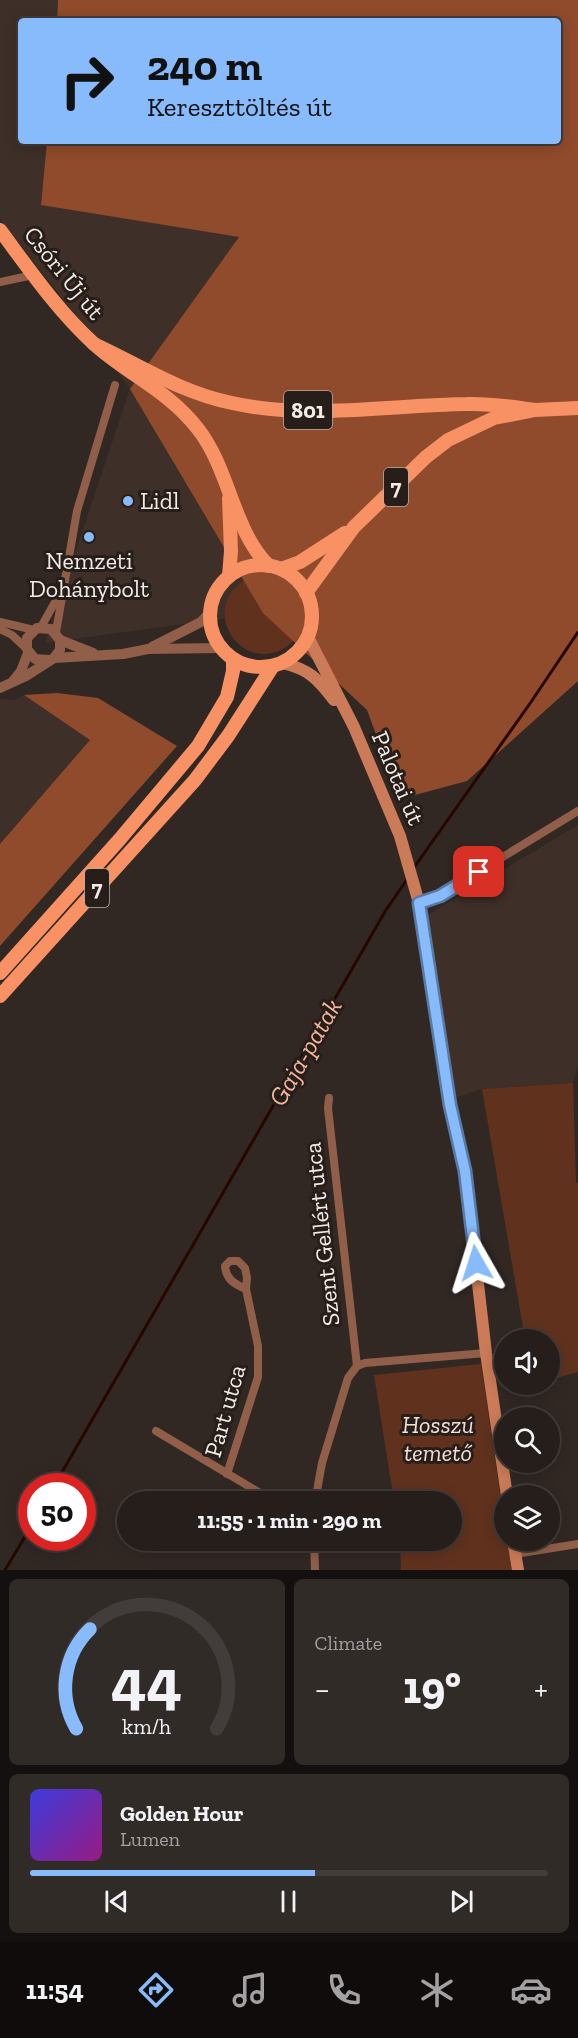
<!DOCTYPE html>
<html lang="en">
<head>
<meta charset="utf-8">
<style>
	body { margin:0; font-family:"Zilla Slab",serif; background:#312b28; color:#f1f3f6; height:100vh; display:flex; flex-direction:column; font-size:22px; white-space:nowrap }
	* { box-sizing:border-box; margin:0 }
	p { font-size:20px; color:#a3a2a3 }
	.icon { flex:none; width:33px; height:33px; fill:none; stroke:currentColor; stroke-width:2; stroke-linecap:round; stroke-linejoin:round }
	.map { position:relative; height:1570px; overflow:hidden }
	.side { display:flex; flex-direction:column; gap:9px; padding:9px; background:#14100f; flex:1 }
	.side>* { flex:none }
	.banner { position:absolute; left:18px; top:18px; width:543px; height:126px; border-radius:6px; box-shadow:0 3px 15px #0003,0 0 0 2px #423c3a; background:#87bbfb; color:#111; overflow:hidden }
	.controls { position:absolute; left:494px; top:1329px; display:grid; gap:12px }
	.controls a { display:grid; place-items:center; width:66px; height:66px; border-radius:50%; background:#251e1b; box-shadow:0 3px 15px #0003,0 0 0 2px #423c3a; font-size:30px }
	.speed { position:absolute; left:18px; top:1473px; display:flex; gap:12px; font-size:30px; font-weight:700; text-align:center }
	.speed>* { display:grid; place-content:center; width:78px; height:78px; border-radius:50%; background:#251e1b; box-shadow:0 3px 15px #0003,0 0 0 2px #423c3a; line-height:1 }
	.speed .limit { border:9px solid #d22; background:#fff; color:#111 }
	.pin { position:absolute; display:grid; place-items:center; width:51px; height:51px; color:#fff; margin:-26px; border-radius:12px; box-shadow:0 3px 9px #0006 }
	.me { position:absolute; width:66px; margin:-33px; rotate:354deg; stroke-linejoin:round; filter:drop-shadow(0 0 4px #0008) }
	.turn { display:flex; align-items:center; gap:21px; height:126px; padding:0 30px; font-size:27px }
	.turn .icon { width:78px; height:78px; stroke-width:2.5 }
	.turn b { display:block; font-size:42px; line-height:51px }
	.big { font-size:45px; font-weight:700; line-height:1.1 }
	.side .widget { flex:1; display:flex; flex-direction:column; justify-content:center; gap:9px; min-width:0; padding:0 21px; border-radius:9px; background:#312b28 }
	.side .dial { align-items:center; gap:0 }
	.dial svg { height:156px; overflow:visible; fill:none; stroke:#423c3a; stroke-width:7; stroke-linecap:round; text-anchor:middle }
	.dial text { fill:#f1f3f6; stroke:none }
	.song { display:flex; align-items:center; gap:18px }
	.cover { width:72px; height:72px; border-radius:9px; background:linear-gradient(135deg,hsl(240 70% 55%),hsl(310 70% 35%)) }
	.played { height:6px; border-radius:3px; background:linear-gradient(90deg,#87bbfb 55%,#423c3a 55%) }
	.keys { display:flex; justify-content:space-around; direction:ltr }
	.heat { display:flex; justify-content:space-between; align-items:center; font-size:33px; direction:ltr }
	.side .tiles { flex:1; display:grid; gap:9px; grid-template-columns:1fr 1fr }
	.widget:last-child { grid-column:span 2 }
	.trip { position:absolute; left:117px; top:1491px; width:345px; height:60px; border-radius:30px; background:#251e1b; box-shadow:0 3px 15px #0003,0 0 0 2px #423c3a; font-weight:700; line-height:60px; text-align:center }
	.tab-bar { display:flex; height:96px; justify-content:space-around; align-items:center; background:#0f0c0b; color:#a3a2a3 }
	.tab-bar .icon { width:42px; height:42px }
	.tab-bar .current { color:#87bbfb }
	.tab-bar b { font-size:27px; color:#f1f3f6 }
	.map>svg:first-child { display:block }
</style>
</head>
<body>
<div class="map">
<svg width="578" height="1570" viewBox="0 0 578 1570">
	<rect width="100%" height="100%" fill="#312824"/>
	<g fill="#3e2f28">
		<polygon points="0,0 58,0 57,21 21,21 21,141 47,141 41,204 239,237 130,389 263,613 45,643 130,389 77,317 0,219"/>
		<polygon points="24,695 91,740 0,844 0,699 15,700"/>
		<polygon points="578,825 578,1063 573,1083 482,1089 445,1101 422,950 428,915"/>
	</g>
	<g fill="#60321d">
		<path d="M253,576L299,635C252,692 186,606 253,576Z"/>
		<polygon points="573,1083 576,1182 578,1183 578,1372 549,1380 549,1340 525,1339 482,1089"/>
		<polygon points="481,1364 504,1520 504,1540 507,1541 512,1570 401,1570 400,1541 452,1540 452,1502 394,1501 374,1375"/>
	</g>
	<g fill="#904b2c">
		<polygon points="58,0 578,0 578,681 467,781 400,799 367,710 263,613 130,389 239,237 41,205 47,141 558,141 558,21 57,21"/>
		<polygon points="57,693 98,698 177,746 0,946 0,844 90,740 24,695"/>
	</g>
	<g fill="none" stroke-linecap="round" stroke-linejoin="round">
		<g stroke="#280600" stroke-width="3">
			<polyline points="413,869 531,702 578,632"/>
			<polyline points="54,1486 386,910 408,878"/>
			<polyline points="5,1570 32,1525"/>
		</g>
		<g stroke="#915f49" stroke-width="8">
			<polyline points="0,282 33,275"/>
			<polyline points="0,622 34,630"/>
			<polyline points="41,627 59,595"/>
			<polyline points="0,629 12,635 27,649"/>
			<polyline points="56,632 77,511 115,385"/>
			<polyline points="419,903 439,896 578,811"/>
			<polyline points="329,1098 328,1108 357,1366"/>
			<polyline points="156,1431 275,1502"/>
			<path d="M227,1474L258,1377V1346L246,1289L247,1278L245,1268L238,1261H230L225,1266C226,1279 234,1284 246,1289"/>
			<polyline points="315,1502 322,1463 348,1378 357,1366 365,1363 486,1353"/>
			<polyline points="314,1540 315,1570"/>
			<polyline points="515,1554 578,1544"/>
		</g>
		<g stroke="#915f49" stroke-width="10">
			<polyline points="60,640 93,653"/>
			<polyline points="152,647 201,622 210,612"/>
			<polyline points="49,660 35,659 27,649 27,638 37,628 51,629 60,640 60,650 54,658"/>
			<polyline points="13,681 21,671 28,653"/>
			<polyline points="0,688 26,676 54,658 123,654 148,649 220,648"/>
		</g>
		<g stroke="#cb7b58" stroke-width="12">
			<polyline points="308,637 354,727 400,836 419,903 450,1105 465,1171 486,1353 507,1496"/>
			<path d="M282,663C309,669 318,679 334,700"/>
			<polyline points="513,1540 518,1570"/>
		</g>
		<g stroke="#f89163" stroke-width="14">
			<path d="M0,230C29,269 57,310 93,343C128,375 168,390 198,429C230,470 233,531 269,566"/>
			<path d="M94,344C142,366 179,392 232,403C308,420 390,405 467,404C490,403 513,407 535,410"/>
			<circle cx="261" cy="616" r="51"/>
			<polyline points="281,569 300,562 345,533"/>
			<polyline points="229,576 231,551 229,498"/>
			<polyline points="306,593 354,527 426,457 448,440 494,418 535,410 578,408"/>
			<polyline points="0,973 120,839 198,746 227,697 233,671 233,659"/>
			<polyline points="0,996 195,780 228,736 273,666"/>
		</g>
	</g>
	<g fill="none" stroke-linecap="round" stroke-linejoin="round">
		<defs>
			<polyline id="route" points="476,1263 465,1171 450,1105 419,903 440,896 479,872"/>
		</defs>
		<use href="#route" stroke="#587aa3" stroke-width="15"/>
		<use href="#route" stroke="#87bbfb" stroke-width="10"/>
	</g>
	<g fill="#87bbfb" stroke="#271e1a" stroke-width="2">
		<circle cx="128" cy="501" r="6"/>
		<circle cx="89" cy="537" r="6"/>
	</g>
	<g text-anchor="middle" stroke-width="6" stroke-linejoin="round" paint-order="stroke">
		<g fill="#271e1a" stroke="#b5aeab" stroke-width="1.5">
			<rect x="284" y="391" width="48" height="38" rx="4.5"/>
			<rect x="384" y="468" width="24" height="38" rx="4.5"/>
			<rect x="85" y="869" width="24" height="38" rx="4.5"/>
		</g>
		<g font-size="22" font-weight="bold" fill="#f2ece9">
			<text x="308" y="418">801</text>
			<text x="396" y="495">7</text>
			<text x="97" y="896">7</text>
		</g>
		<g font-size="24" fill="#f2ece9" stroke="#271e1a">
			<text transform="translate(64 273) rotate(51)" y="8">Csóri Új út</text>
			<text transform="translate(398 778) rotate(67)" y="8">Palotai út</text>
			<text transform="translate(322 1234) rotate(-96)" y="8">Szent Gellért utca</text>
			<text transform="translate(225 1411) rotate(-74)" y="8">Part utca</text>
		</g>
		<g font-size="24" fill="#f2ece9" stroke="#271e1a" text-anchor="start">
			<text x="140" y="509">Lidl</text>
			<text x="89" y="569" text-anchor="middle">Nemzeti<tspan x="89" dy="28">Dohánybolt</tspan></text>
		</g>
		<g font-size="24" font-style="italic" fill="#f4ded5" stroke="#271e1a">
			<text x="438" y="1433">Hosszú<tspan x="438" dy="28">temető</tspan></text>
		</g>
		<g font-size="26" font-style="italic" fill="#f3b69c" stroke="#271e1a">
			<text transform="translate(305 1052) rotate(-60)" y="9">Gaja-patak</text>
		</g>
	</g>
</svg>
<div class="controls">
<a><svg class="icon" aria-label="sound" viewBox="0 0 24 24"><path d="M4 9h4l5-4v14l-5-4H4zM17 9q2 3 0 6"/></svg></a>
<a><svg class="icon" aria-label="search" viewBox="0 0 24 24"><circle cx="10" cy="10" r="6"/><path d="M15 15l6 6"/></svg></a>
<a><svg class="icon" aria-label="layers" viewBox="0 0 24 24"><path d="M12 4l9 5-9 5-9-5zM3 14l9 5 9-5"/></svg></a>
</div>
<div class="speed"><div class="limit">50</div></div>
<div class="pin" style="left:479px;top:872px;background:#d93025"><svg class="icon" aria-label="arrive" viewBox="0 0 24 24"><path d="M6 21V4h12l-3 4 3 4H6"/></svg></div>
<svg class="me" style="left:476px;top:1263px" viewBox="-20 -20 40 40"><path d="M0-17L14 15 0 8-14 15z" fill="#87bbfb" stroke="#fff" stroke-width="4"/></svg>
<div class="trip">11:55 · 1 min · 290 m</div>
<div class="banner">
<div class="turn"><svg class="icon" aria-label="right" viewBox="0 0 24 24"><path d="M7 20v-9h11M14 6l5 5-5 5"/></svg><div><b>240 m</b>Kereszttöltés út</div></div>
</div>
</div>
<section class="side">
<div class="tiles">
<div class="widget dial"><svg viewBox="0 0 100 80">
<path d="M14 69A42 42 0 1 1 86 69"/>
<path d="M14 69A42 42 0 0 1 21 18" stroke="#87bbfb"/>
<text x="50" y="56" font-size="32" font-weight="700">44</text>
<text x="50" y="72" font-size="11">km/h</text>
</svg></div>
<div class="widget"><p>Climate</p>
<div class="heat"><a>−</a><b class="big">19°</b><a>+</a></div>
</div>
<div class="widget">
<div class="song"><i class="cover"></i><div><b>Golden Hour</b><p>Lumen</p></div></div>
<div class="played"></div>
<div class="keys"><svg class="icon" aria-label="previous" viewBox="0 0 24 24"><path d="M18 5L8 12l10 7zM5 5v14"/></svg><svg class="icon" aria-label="pause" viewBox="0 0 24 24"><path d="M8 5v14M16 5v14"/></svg><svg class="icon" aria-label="next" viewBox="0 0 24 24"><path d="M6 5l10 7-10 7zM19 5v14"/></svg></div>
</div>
</div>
</section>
<nav class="tab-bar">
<b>11:54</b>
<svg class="icon current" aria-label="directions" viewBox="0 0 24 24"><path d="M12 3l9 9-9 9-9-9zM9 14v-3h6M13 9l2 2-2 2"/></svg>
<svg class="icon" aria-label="music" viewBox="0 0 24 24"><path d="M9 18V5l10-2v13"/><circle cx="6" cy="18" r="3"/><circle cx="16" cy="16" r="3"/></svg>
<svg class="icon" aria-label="phone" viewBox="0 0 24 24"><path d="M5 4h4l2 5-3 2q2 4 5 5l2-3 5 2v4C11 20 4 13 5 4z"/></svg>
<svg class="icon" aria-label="climate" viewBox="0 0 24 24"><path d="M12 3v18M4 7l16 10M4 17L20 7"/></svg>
<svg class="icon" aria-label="car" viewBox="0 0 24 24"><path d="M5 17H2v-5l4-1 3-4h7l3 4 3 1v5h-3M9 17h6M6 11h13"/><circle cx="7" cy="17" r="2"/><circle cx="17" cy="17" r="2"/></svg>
</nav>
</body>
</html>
